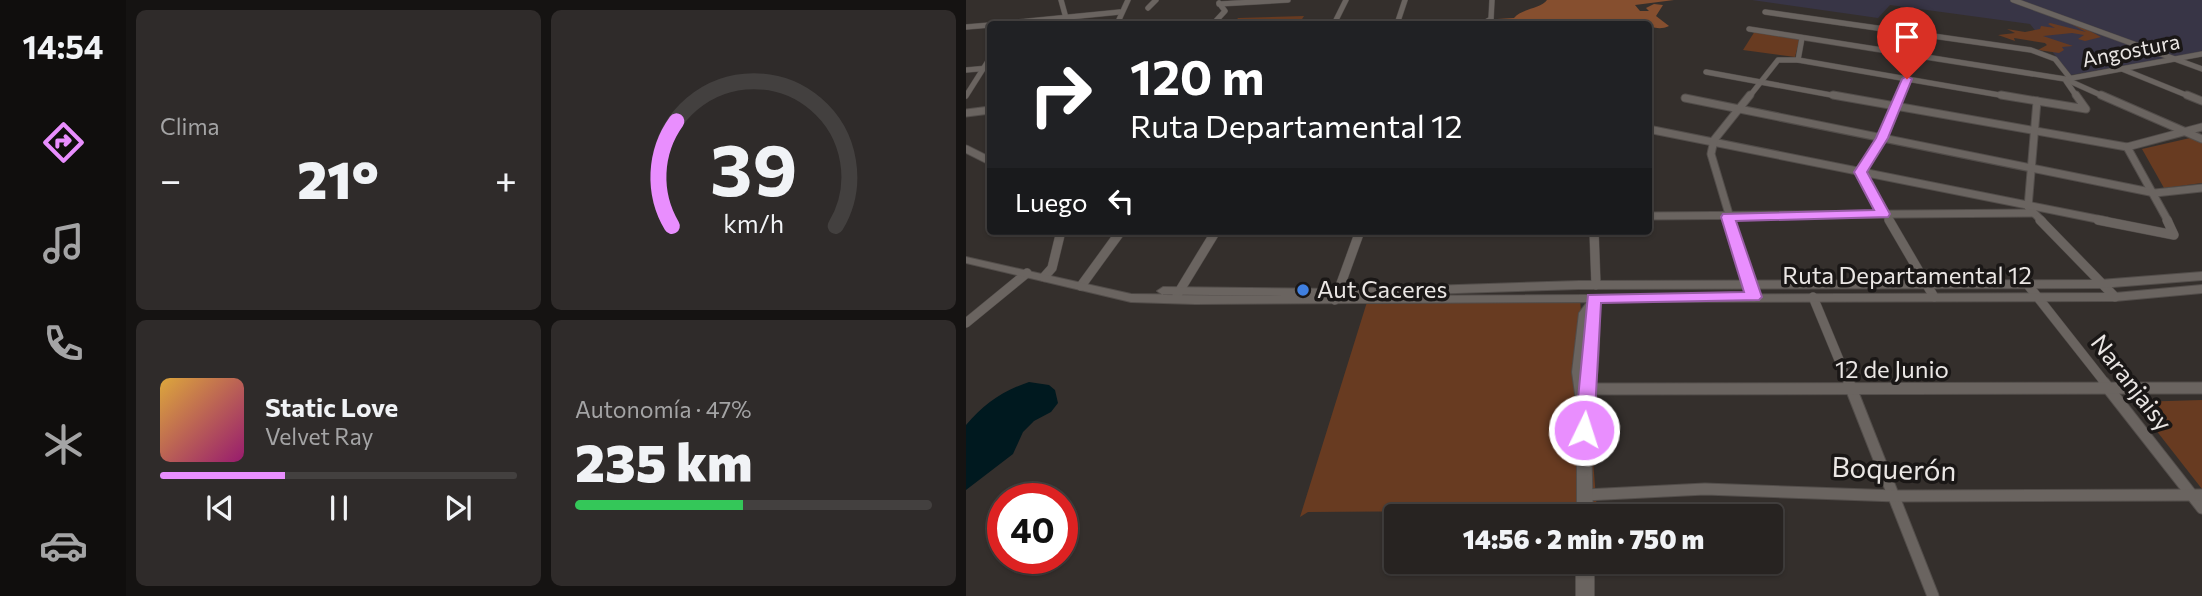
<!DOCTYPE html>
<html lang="es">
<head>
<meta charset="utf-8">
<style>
	body { margin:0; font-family:Commissioner,sans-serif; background:#2f2b2a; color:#f1f3f6; height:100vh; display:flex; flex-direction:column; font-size:26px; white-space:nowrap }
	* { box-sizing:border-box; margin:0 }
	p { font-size:23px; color:#a4a4a5 }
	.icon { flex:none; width:38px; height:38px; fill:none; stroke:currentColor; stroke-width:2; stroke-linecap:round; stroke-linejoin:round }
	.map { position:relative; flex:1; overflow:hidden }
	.panel { display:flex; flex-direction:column; gap:10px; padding:10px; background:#151312; width:840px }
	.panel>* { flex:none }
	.banner { position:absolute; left:21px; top:21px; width:665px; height:214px; border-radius:7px; box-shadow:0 2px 5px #0004,0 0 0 2px #43403f; background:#202124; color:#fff; overflow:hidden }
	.speed { position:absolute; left:21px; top:483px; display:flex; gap:14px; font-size:35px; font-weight:700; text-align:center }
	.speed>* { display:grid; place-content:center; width:91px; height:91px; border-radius:50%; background:#272321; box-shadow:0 2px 5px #0004,0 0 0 2px #43403f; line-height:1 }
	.speed .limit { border:10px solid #d22; background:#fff; color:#111 }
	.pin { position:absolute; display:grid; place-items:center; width:60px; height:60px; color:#fff; margin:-72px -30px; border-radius:50% 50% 50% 0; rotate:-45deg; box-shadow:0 0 7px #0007 }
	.pin .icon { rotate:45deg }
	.me { position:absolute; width:77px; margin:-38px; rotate:4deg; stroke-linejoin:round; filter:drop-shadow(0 0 5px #0008) }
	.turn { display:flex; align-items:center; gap:24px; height:147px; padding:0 28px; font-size:32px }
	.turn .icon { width:91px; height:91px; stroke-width:2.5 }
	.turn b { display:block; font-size:49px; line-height:60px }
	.then { display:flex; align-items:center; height:66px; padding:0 28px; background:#0003; gap:14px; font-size:26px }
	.big { font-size:52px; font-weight:800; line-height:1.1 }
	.panel .widget { flex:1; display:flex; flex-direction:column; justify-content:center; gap:10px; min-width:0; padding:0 24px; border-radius:10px; background:#2f2b2a }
	.panel .dial { align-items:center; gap:0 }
	.dial svg { height:182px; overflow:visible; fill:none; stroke:#43403f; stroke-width:7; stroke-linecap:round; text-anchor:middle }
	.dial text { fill:#f1f3f6; stroke:none }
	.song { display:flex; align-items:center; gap:21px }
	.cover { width:84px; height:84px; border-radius:10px; background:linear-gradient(135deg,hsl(40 70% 55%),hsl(320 70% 35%)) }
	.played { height:7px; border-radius:4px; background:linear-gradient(90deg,#e98efe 35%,#43403f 35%) }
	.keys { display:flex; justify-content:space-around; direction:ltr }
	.heat { display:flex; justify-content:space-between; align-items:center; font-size:38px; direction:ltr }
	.charge { height:10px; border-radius:5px; background:linear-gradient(90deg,#34c759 47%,#43403f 0) }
	.panel .tiles { flex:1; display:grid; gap:10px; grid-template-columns:repeat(2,1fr) }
	.trip { position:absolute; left:418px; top:504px; width:399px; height:70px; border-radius:7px; background:#272321; box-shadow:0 2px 5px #0004,0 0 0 2px #43403f; font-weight:800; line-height:70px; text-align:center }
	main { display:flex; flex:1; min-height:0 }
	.dock { display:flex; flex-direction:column; width:126px; justify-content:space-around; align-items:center; background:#100e0d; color:#a4a4a5 }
	.dock .icon { width:49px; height:49px }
	.dock .on { color:#e98efe }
	.dock b { font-size:32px; color:#f1f3f6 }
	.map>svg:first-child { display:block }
</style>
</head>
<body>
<main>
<nav class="dock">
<b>14:54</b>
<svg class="icon on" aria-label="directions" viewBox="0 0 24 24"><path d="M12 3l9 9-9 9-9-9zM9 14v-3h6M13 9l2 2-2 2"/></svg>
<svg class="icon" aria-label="music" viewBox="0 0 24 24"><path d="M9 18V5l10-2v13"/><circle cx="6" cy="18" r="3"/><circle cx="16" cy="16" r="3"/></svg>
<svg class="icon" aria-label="phone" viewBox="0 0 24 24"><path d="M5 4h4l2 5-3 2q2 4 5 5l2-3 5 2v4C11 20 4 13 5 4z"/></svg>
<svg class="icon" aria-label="climate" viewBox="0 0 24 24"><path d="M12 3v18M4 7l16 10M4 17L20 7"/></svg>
<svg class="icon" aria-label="car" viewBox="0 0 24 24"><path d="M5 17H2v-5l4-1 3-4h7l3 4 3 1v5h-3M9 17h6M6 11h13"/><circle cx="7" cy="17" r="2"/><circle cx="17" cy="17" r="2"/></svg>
</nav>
<section class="panel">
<div class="tiles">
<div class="widget"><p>Clima</p>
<div class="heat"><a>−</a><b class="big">21°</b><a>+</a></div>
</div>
<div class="widget dial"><svg viewBox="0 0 100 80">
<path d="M14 69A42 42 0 1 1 86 69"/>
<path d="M14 69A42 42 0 0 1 16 23" stroke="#e98efe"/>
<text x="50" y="56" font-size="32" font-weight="700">39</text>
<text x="50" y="72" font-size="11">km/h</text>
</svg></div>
<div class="widget">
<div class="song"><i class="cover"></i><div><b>Static Love</b><p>Velvet Ray</p></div></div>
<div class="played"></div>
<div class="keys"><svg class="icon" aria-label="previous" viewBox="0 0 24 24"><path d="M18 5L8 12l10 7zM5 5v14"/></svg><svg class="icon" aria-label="pause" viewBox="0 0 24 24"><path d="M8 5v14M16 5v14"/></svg><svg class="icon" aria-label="next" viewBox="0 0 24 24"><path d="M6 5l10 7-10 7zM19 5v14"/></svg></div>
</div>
<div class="widget"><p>Autonomía · 47%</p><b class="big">235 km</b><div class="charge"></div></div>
</div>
</section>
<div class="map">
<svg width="1236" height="596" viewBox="0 0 1236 596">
	<rect width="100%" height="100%" fill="#342f2c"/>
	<polygon fill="#383546" points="786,0 1236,0 1236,52 1105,75 1064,24 924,5 912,18"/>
	<g fill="#683b21">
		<polygon points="338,16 333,24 267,24 272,18"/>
		<polygon points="1084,23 1120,32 1105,24 1109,23 1135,37 1119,41 1112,39 1118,35 1106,33 1077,36 1107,46 1096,47 1098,50 1093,53 1072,50 1081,45 1079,43 1048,38 1049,41 1032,35 1049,33 1041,29 1059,32 1074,29 1075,26 1089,28 1082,24"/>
		<polygon points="789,31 834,38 829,57 777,50"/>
		<polygon points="1224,138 1236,143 1236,183 1198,188 1176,149"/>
		<polygon points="614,299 631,510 342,512 334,517 401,302"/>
		<polygon points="1236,400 1236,489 1168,402"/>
	</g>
	<path fill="#864f2f" d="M581,0H708L669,5L674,11H683L680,8L688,4L697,5L690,16L703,26C684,35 669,12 651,24H519L531,22V19L548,18C556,8 575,9 581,0Z"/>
	<path fill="#00191f" d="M63,382L83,385L89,390L92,403L85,412L68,421L57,432L47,454L0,490V425C18,404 36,391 63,382Z"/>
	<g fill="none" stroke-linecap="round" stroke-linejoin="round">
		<defs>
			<g id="street-far3">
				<polyline points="95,0 100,18 97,24"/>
				<polyline points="1047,0 1236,69"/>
				<polyline points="253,4 322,0"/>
				<polyline points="182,8 190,0"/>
				<polyline points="799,12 1065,50 1089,59 1104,78"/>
				<polyline points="31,24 154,12"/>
				<polyline points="151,24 162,0"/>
				<polyline points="247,24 259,11 253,3"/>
				<polyline points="368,24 380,0"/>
				<polyline points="431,24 439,0"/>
				<polyline points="450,24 519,23"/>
				<polyline points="516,24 525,19 526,0"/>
				<polyline points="0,27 24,25"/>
				<polyline points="783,29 1099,79 1139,97"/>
				<polyline points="832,60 836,38"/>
				<polyline points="1156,69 1225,97"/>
				<polyline points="0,70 23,68"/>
				<polyline points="740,72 876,97"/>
				<polyline points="1101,79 1236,54"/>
				<polyline points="1100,81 1111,97"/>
				<polyline points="0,96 24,58"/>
				<polyline points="783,97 812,60 832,60 941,79 929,30"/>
				<polyline points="934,97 941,79 1045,97"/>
			</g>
			<g id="street-far2">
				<polyline points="867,95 1161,147 1236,127"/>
				<polyline points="1035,95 1071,101 1062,207 1076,221"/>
				<polyline points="1135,95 1236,139"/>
				<polyline points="1221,95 1236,101"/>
				<polyline points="719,98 1189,193 1236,188"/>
				<polyline points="1071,101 1120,109 1110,95"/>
				<polyline points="0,113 24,110"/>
				<polyline points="682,129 1141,221"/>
				<polyline points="1161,147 1202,221"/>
				<polyline points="0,149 24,161"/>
				<polyline points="682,216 1067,213"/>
				<polyline points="765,221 745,154 748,140 784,95"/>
				<polyline points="924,221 895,172 916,138 934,95"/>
			</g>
			<g id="street-far1">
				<polyline points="765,220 788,297"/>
				<polyline points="923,220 968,297"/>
				<polyline points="1074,220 1149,297"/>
				<polyline points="1132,220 1208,235 1201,220"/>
				<polyline points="628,231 630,285"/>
				<polyline points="78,277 86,268 95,231"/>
				<polyline points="1062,285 1140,384"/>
				<polyline points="115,286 155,231"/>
				<polyline points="211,295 250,231"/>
				<polyline points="847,297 883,384"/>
				<polyline points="369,300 394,231"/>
				<polyline points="0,323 61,273"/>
			</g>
			<g id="street">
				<polyline points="883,383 967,596"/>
				<polyline points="1138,383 1236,508"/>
				<polyline points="618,389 1236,388"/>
				<polyline points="619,495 739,489 930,496 1236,495"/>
			</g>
			<g id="secondary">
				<path d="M0,257L165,294L317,296L197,295L191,291L197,287L372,289L613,281L1134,280L1236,272V280L1134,288L613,289L399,296L1149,293L1236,285V293L1149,301L631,302C635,320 634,387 624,401L627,516H611V408L606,372L613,313L621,302L229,304L165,302L0,263Z"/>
				<rect x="610" y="562" width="18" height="34"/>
			</g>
		</defs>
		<use href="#street-far3" stroke="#524d4a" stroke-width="6"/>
		<use href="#street-far2" stroke="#524d4a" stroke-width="9"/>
		<use href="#street-far1" stroke="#524d4a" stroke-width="10"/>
		<use href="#street" stroke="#524d4a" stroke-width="13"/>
		<use href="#secondary" stroke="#524d4a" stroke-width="2"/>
		<use href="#street-far3" stroke="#6a6460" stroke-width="5"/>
		<use href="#street-far2" stroke="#6a6460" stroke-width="7"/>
		<use href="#street-far1" stroke="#6a6460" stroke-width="9"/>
		<use href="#street" stroke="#6a6460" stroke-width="11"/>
		<use href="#secondary" fill="#6a6460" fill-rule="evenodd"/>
	</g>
	<polygon fill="#e98efe" stroke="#975ca5" stroke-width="2" points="941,76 946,79 922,138 901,172 924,214 922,217 770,221 796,297 793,300 635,303 628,430 618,437 612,435 609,430 622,295 778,292 755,217 757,214 908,210 888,172 910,138 936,79"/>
	<circle fill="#3f7fe0" stroke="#1a1716" stroke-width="2.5" cx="337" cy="290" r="7"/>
	<g text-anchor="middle" stroke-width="7" stroke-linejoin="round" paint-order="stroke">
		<g font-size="21" fill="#eae6e4" stroke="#1a1716">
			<text transform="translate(1165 51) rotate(-11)" y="7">Angostura</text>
		</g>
		<g font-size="24" fill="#eae6e4" stroke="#1a1716">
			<text x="941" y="284">Ruta Departamental 12</text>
			<text x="926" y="378">12 de Junio</text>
			<text transform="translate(1165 383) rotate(52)" y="8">Naranjaisy</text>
		</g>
		<g font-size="24" fill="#eae6e4" stroke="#1a1716" text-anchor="start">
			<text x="351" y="298">Aut Caceres</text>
		</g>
		<g font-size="28" fill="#eae6e4" stroke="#1a1716">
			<text transform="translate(928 469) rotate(2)" y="10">Boquerón</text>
		</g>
	</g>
</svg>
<div class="speed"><div class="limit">40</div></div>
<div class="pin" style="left:941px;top:79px;background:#d93025"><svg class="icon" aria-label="arrive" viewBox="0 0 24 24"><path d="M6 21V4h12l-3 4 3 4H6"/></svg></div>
<svg class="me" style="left:618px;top:430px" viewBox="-20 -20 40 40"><circle r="17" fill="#e98efe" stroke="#fff" stroke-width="3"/><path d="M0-11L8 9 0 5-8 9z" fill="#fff"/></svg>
<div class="trip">14:56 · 2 min · 750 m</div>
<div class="banner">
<div class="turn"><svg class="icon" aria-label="right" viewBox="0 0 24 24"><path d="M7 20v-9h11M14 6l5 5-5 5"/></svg><div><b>120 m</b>Ruta Departamental 12</div></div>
<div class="then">Luego<svg class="icon" aria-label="left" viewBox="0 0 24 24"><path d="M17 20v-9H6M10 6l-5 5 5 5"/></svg></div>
</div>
</div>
</main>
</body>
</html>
